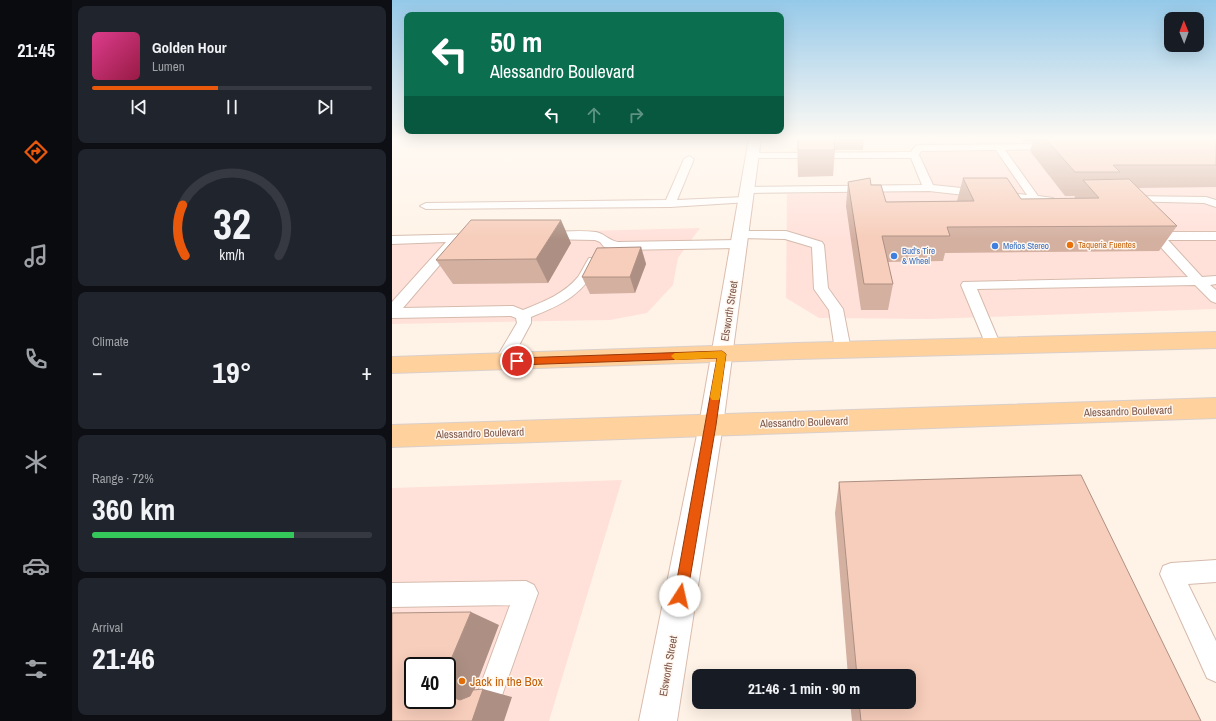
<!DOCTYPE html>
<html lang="en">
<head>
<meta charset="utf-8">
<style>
	body { margin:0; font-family:"Archivo Narrow",sans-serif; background:#20242c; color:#f1f3f6; height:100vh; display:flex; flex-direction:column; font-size:15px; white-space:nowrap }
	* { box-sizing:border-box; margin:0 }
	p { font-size:13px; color:#9ea1a6 }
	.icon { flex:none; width:22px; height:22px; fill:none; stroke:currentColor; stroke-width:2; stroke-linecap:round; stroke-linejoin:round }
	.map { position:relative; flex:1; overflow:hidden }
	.details { display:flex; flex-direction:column; gap:6px; padding:6px; background:#0d0f14; width:320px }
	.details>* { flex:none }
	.hud { position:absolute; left:12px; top:12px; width:380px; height:122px; border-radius:8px; box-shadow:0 4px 16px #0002; background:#0b6e4f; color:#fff; overflow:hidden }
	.needle { width:26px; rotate:359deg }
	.controls { position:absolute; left:772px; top:12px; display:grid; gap:8px }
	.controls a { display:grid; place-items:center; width:40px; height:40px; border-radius:8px; background:#171b24; box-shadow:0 4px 16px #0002; font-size:20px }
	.speed { position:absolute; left:12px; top:657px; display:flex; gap:8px; font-size:20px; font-weight:700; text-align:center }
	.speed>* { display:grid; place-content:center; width:52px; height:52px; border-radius:50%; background:#171b24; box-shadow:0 4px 16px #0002; line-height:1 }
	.speed .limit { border:2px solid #111; border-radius:6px; background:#fff; color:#111 }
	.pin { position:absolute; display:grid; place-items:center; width:34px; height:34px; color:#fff; margin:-17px; border:2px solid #fff; border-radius:50%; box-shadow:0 1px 4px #0007 }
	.me { position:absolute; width:44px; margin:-22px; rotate:10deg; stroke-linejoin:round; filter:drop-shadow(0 0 3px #0008) }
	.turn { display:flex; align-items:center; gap:14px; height:84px; padding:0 20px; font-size:18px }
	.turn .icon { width:52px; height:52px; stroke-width:2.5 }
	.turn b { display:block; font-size:28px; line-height:34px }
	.lanes { display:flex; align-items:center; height:38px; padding:0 20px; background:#0003; justify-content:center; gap:20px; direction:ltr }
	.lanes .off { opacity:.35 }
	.big { font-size:30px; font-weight:700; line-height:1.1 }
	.details .tile { flex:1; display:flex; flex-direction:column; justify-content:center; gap:6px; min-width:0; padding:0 14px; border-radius:8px; background:#20242c }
	.details .dial { align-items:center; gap:0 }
	.dial svg { height:104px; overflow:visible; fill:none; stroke:#363941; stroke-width:7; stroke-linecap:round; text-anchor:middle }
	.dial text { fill:#f1f3f6; stroke:none }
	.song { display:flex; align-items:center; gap:12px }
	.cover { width:48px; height:48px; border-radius:6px; background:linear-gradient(135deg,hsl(330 70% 55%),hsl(340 70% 35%)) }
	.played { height:4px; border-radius:2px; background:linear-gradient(90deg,#ea580c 45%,#363941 45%) }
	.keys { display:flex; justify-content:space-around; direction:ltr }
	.heat { display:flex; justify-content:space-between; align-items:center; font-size:22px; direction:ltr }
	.charge { height:6px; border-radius:3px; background:linear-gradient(90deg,#34c759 72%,#363941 0) }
	.trip { position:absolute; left:300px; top:669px; width:224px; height:40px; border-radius:8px; background:#171b24; box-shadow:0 4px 16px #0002; font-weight:700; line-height:40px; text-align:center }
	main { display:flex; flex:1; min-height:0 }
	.dock { display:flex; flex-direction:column; width:72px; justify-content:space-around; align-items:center; background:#090b0e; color:#9ea1a6 }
	.dock .icon { width:28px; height:28px }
	.dock .selected { color:#ea580c }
	.dock b { font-size:18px; color:#f1f3f6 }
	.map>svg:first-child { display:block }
</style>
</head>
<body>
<main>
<nav class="dock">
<b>21:45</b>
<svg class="icon selected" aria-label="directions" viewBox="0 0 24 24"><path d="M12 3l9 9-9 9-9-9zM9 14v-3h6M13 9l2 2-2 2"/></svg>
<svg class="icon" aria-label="music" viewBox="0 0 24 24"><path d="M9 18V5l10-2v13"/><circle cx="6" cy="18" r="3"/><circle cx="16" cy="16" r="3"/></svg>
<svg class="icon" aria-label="phone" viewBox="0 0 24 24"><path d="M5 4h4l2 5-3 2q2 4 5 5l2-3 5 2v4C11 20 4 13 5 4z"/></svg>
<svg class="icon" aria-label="climate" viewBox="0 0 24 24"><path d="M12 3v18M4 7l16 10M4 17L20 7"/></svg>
<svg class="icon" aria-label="car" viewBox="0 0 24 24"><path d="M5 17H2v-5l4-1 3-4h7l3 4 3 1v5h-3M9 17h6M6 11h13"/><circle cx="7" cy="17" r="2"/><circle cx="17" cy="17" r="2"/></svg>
<svg class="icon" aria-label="filters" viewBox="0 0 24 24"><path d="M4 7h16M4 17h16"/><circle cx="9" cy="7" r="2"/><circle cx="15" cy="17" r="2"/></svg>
</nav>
<section class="details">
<div class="tile">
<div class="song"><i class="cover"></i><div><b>Golden Hour</b><p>Lumen</p></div></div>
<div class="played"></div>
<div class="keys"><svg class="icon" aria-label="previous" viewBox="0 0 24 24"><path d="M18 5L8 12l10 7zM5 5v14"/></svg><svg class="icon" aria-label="pause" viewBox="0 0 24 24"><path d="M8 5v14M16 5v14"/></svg><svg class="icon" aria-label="next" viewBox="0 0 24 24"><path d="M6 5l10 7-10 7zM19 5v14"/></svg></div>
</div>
<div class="tile dial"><svg viewBox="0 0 100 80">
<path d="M14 69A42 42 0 1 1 86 69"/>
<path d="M14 69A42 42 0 0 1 12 30" stroke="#ea580c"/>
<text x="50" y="56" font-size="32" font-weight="700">32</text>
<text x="50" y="72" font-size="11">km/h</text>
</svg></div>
<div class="tile"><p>Climate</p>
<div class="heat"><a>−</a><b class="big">19°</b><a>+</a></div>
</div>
<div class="tile"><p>Range · 72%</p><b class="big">360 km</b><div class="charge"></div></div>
<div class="tile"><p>Arrival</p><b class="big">21:46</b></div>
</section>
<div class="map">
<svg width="824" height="721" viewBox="0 0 824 721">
	<rect width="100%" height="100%" fill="#fff3e7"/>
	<g fill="#ffe1da" fill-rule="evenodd">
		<polygon points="777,150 824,187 824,204 822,207 824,209 824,309 537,319 427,318 394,298 395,194 532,191 527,151"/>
		<polygon points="308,228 286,258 281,285 255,313 218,320 0,324 0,236"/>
		<path d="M230,480L157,721H0V488ZM21,666H55V700H21Z"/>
	</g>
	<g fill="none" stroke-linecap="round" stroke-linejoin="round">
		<defs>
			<g id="lane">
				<path d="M661,144L664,145L666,147L664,149L613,150L646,196L661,198L662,200L657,203H644L537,191L355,193L350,190L355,187L530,185L519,158H357L355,156L360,153L519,152L523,146L526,145ZM604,150L635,195L541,185L527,155L529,151Z"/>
				<polygon points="297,156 302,159 285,200 353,197 357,198 358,200 357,202 278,207 34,209 28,206 34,203 274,200 292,159"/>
				<polygon points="736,196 814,197 824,200 824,207 812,203 732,201 731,199"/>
				<polygon points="758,224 762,225 769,232 824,232 824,240 776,240 810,277 824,276 824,284 818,285 824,290 824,303 819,301 803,285 585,289 609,346 606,350 601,352 596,350 569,285 571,282 796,277 754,231 752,228 754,225"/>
				<polygon points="348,231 394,231 430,242 432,245 436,288 451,309 459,350 457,354 451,356 445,354 443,350 437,310 422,289 420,247 393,239 344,238 342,235 344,232"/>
				<path d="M154,232C170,232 188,230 204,232C213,234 218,241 226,242L347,240L351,241L353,244L351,247L347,248L226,250L212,247L208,242L203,240L150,239L148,236L150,233Z"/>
				<path d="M85,234L89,235L91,238L89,241L64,242L65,244L63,247L11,308L121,306L131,310C151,302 172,294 186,277C190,271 193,264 197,258H207L208,261C192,294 172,304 139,317V323L116,366L110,368L104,366L102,362L125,323L124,318L119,316L0,318V302L54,242L0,244V236Z"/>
				<polygon points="824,560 824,582 796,584 824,641 824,682 815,678 768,574 771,566 779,563"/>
				<polygon points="134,581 142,585 146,593 108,701 99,705 90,701 86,692 118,605 0,607 0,583"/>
			</g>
			<polygon id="secondary" points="357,138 369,138 331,425 285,721 247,721 307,425"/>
			<g id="primary">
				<polygon points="824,332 824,348 405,359 0,373 0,357 405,343"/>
				<polygon points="824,398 824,418 0,447 0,425"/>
			</g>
		</defs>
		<use href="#lane" stroke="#d5bbad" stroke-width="2"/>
		<use href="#secondary" stroke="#dbbcad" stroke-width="2"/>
		<use href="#primary" stroke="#dacfcb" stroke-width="2"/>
		<use href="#lane" fill="#fff" fill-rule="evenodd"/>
		<use href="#secondary" fill="#fff" fill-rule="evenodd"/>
		<use href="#primary" fill="#ffd19d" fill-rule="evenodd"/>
	</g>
	<g fill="#d4b0a1">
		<polygon points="405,138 472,138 471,150 443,150 441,176 406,177"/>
		<polygon points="628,138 824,138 824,187 746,188 785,226 767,251 553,253 551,261 496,262 501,284 496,310 469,310 454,206 456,182 479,185 494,202 565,201 571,178 629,199 682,199 683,196 673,196 638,151 641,142 631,142"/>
		<polygon points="179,243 156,283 61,284 44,260"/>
		<polygon points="249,247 254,264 243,293 198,294 190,277"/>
		<polygon points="447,482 809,721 460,721 458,702 517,702 517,676 456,676 443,513"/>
	</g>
	<g fill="#ad9083">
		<polygon points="169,220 179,243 156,283 144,259"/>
		<polygon points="249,247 254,264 243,293 238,277"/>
		<polygon points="79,612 107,625 80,696 91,689 120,697 112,721 80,721 68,700 57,696 55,692 55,669"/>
	</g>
	<g fill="#f7cdbb" stroke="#ad9083">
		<polygon points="406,138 441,138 443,150 406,150"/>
		<polygon points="653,138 824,138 824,165 721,165 728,172 683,172"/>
		<polygon points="478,178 479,185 489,185 494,202 582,201 571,178 615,178 629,199 707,198 691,180 737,179 785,226 555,227 558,236 490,236 501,284 472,284 456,182"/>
		<polygon points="79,220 169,220 144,259 44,260"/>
		<polygon points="249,247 238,277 190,277 205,248"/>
		<polygon points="689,475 809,721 469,721 467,702 517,702 517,676 465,676 447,482"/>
		<polygon points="79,612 55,669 55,666 21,666 21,700 55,700 55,692 57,696 68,700 78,696 81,690 91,689 80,721 0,721 0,613"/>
	</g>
	<linearGradient id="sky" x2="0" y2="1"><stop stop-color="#95c9e9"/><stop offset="0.58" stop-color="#fffaf4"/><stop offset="1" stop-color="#fffaf4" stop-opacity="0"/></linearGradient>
	<rect width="824" height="239" fill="url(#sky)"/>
	<polygon fill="#ea580c" stroke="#983908" points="330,351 334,354 324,425 295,596 293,601 288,603 283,601 282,596 325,358 125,365 121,361 125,358"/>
	<polygon fill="#f59e0b" points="330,351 334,354 328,397 327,400 320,400 318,397 325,358 283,360 279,356 283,353"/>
	<g fill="#e8710a" stroke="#fff7ef" stroke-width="1.5">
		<circle cx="678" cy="245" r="4"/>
		<circle cx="70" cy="681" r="4"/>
	</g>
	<g fill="#3f7fe0" stroke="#fff7ef" stroke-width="1.5">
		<circle cx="603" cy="246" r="4"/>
		<circle cx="502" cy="256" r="4"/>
	</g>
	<g text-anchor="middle" stroke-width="3" stroke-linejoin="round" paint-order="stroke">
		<g font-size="9" fill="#c56008" stroke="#fff7ef" text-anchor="start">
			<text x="686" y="248">Taqueria Fuentes</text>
		</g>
		<g font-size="9" fill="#366cbe" stroke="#fff7ef" text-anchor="start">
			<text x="611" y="249">Meños Stereo</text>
			<text x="510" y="254">Bud's Tire<tspan x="510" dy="10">&amp; Wheel</tspan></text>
		</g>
		<g font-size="11" fill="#7c5547" stroke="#fff7ef">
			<text transform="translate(337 311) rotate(-81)" y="4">Elsworth Street</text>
			<text transform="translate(736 411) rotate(-2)" y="4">Alessandro Boulevard</text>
			<text transform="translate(412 422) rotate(-2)" y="4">Alessandro Boulevard</text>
			<text transform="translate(88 433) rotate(-2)" y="4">Alessandro Boulevard</text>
			<text transform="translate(276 666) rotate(-80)" y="4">Elsworth Street</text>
		</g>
		<g font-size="13" fill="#c56008" stroke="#fff7ef" text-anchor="start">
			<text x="78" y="686">Jack in the Box</text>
		</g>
	</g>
</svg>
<div class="controls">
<a><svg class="needle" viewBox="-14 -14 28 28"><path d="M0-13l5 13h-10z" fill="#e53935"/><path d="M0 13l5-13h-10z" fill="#9ea1a6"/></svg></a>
</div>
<div class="speed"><div class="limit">40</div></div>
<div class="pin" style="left:125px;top:361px;background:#d93025"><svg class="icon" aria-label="arrive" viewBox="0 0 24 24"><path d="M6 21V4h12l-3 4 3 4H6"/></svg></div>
<svg class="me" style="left:288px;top:596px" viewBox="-20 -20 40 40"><circle r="19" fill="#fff"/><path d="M0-13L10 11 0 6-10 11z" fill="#ea580c"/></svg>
<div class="trip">21:46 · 1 min · 90 m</div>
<div class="hud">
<div class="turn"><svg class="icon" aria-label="left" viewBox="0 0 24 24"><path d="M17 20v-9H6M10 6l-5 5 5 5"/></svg><div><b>50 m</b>Alessandro Boulevard</div></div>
<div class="lanes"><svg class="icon" aria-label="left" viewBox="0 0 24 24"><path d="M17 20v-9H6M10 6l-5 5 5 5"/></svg><svg class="icon off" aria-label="ahead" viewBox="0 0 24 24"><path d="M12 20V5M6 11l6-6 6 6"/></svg><svg class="icon off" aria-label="right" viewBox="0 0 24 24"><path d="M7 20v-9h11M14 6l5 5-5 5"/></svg></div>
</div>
</div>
</main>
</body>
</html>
